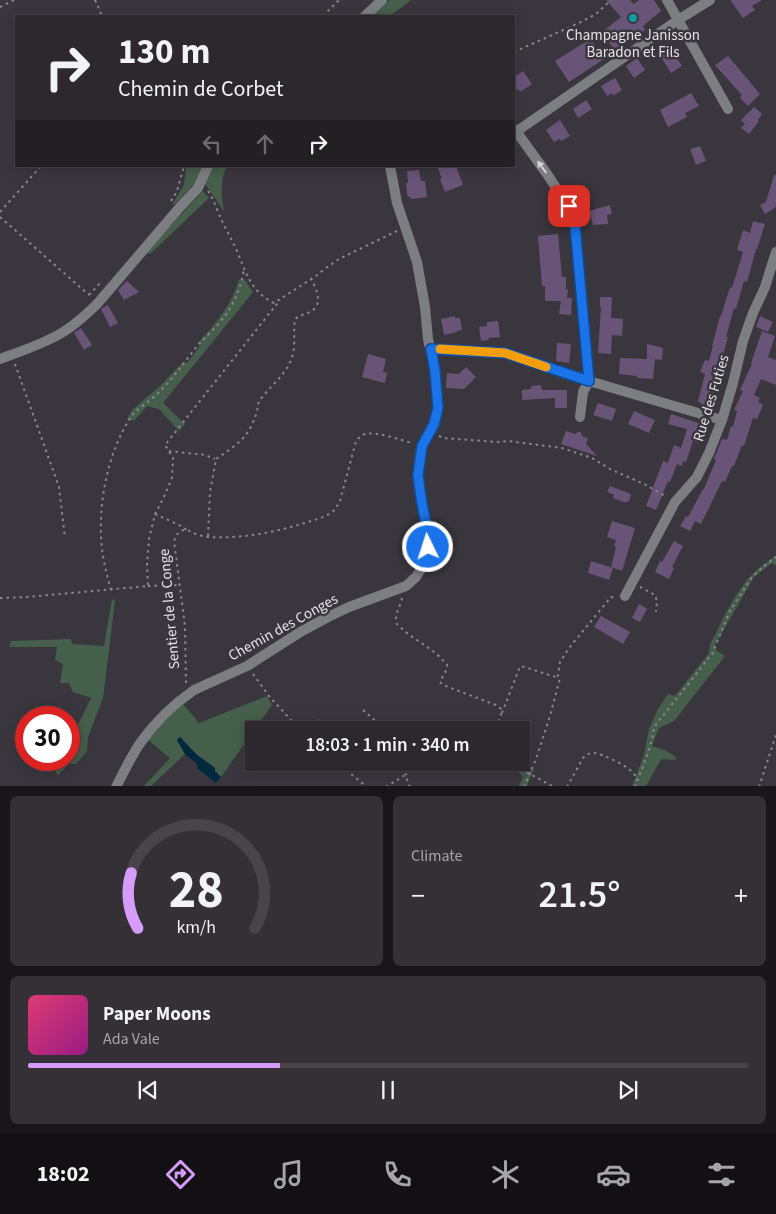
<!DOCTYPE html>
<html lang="en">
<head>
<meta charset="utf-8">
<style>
	body { margin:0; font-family:"Source Sans 3",sans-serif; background:#343036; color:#f1f3f6; height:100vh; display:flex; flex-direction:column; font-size:19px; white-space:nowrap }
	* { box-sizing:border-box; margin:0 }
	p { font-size:16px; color:#a6a6aa }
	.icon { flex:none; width:28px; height:28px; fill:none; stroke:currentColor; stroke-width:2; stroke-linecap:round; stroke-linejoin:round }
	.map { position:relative; height:786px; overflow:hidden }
	.side { display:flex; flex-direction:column; gap:10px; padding:10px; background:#181619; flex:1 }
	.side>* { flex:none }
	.hud { position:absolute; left:15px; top:15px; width:500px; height:152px; border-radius:0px; box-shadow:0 2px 12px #0003,0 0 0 1px #48444a; background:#2c282e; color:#f1f3f6; overflow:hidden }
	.speed { position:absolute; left:15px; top:706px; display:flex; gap:10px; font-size:25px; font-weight:700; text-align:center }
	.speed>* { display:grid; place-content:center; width:65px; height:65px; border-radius:50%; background:#2c282e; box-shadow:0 2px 12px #0003,0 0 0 1px #48444a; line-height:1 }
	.speed .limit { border:8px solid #d22; background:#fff; color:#111 }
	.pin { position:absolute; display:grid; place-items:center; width:42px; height:42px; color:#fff; margin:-21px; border-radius:10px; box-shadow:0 2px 8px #0006 }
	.me { position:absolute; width:55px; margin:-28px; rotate:356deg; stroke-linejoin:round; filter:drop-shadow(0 0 4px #0008) }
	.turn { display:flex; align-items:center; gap:18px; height:105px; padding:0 20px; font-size:22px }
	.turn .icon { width:65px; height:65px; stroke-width:2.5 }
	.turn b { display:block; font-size:35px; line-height:42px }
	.lanes { display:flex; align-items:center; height:48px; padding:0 20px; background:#0003; justify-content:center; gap:25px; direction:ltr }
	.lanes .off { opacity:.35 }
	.big { font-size:38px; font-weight:600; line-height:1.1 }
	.side .card { flex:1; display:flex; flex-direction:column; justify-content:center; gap:8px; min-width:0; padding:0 18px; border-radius:8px; background:#343036 }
	.side .dial { align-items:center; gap:0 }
	.dial svg { height:130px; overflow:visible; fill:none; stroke:#48444a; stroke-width:7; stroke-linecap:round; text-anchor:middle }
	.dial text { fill:#f1f3f6; stroke:none }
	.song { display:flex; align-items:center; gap:15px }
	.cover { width:60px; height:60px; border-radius:8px; background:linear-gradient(135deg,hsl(340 70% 55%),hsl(310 70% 35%)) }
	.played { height:5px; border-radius:2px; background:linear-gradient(90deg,#d59cfb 35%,#48444a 35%) }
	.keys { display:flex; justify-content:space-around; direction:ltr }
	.heat { display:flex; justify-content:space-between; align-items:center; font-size:28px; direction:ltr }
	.side .tiles { flex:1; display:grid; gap:10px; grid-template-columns:1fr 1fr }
	.card:last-child { grid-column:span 2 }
	.trip { position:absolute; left:245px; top:721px; width:285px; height:50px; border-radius:0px; background:#2c282e; box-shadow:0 2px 12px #0003,0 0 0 1px #48444a; font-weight:600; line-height:50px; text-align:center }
	.menu { display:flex; height:80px; justify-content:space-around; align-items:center; background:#121012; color:#a6a6aa }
	.menu .icon { width:35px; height:35px }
	.menu .on { color:#d59cfb }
	.menu b { font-size:22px; color:#f1f3f6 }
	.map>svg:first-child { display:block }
</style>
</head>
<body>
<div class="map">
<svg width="776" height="787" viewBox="0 0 776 787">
	<rect width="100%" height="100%" fill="#3a363d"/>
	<g fill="#465e4c">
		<polygon points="390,0 411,0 390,16 370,16 378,8"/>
		<polygon points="186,166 203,166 196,182 175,204 172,205 184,185"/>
		<path d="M213,166H227C220,181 221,195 224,211L205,184Z"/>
		<polygon points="203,191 209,198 150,254 146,252"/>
		<path d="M244,279L253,292L163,403L185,424L179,431L159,409L147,406L134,421L127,419L132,410L160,386L183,362L187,363L200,346L198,343C216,323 231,306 239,280Z"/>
		<path d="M776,555V565L772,563L754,577L715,645L717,651L725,656L674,721L659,728L652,746L665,750L676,757L675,760L662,759L659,763L646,786H632L644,755L649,729L658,709L668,694L675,696L709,653L710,645C721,623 731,600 747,580C755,570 766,563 776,555Z"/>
		<polygon points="112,599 115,601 103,698 88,737 87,751 76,764 69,764 58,775 55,770 60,760 69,760 69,743 91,698 73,692 69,683 60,683 63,664 55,660 57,647 9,647 11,641 71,639 72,644 104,646"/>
		<polygon points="267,696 272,705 221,777 215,771 214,767 197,755 180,737 177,740 185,754 151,786 143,787 170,758 148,740 162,723 183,704 199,723"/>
		<polygon points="521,762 534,769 527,786 519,786 523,777 517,770 498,763"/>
	</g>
	<polygon fill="#00293f" points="180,737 197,755 215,768 215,771 221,777 216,783 197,768 197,764 185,754 177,740"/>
	<g fill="#685477">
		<polygon points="606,0 630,0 634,4 639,0 654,0 661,11 643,26 645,30 615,51 602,32 621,17"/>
		<polygon points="730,0 762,0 752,6 755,10 743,18"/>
		<polygon points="590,39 591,41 592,40 604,59 569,82 555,61"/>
		<polygon points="669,46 682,66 671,73 659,54"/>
		<polygon points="728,56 760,94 748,106 740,98 742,95 715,65"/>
		<polygon points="637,58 645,70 634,78 626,66"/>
		<polygon points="523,71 532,84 520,92 518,89 514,92 514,77"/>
		<polygon points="615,78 622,90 613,96 612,93 607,96 601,86"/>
		<polygon points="691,93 699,106 685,113 687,117 668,127 660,110"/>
		<polygon points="586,100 592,109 578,118 573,109"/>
		<polygon points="754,107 762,114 758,120 759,121 749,134 741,128 745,124 741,120"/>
		<polygon points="560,120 570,136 561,141 560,139 554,142 546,130"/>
		<polygon points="700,146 706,161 696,165 690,149"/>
		<polygon points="437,166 456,166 463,185 445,192 440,179 442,179"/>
		<polygon points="419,170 421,181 425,181 427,197 412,199 409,197 407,195 406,183 408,183 407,171"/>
		<polygon points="774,175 776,175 776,205 775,208 765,214 760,205 766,202"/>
		<polygon points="610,205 612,214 607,215 608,224 593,225 589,211"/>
		<polygon points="753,221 765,224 757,249 756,249 747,282 744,281 736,309 734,308 726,337 728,337 721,362 712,381 717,382 713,395 718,396 715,407 713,406 712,410 700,406 701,403 698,401 705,374 700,372 705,360 709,361 713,346 712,346 720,316 721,316 730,287 732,288 743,252 737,250 743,230 750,233"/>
		<polygon points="558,234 562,277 566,277 566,289 568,289 567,298 572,298 571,315 559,314 561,301 545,301 545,286 542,286 538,236"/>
		<polygon points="127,281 139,292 124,300 118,290"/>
		<polygon points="600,297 612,297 611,318 623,319 622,336 612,335 611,354 598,353 601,307 600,307"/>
		<polygon points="108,305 118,323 110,327 101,309"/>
		<polygon points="455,316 455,318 460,318 462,330 457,331 457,332 444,335 441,319"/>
		<polygon points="760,316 773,322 768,332 756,327"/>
		<polygon points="498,321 500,337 488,338 489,340 481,341 479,327 487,326 487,322"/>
		<polygon points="81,328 92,345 84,350 74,333"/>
		<polygon points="762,331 775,336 768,357 776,360 776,385 761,379 754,395 760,398 758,402 763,405 757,419 753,418 744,446 742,445 734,466 732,466 725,482 722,481 701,524 695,521 690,531 680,526 686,516 688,517 703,489 704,489 716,460 714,459 722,439 727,440 731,426 733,427 737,411 734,410 743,391 740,390 752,364 751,363"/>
		<polygon points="557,343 571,344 569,363 556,361"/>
		<polygon points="647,344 663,348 662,360 655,359 653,379 637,378 637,376 619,374 620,358 647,359"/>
		<polygon points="368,354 386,359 383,372 387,373 385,383 362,377"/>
		<polygon points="466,367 476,377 464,389 446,388 447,373 459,374"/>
		<polygon points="541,385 542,390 567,390 567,408 555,408 555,398 522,400 522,390 531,389 531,386"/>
		<polygon points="598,403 616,409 612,421 593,415"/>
		<polygon points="634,411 655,420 649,433 628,424"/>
		<polygon points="671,414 704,425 698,443 693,441 686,462 683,461 682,466 677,464 670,482 668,481 656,510 646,506 663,461 668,463 674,445 681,448 687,429 668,424"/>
		<polygon points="566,431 575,434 580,431 583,437 588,438 586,444 597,456 561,444"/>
		<polygon points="610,486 631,494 629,502 627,501 626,503 613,498 614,495 607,492"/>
		<polygon points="612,521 635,528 622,571 611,567 616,547 614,546 616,540 607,537"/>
		<polygon points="674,541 683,546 672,567 674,568 669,579 655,572 660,561 662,562"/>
		<polygon points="591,561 613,568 609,580 588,573"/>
		<polygon points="639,604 647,609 640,622 632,618"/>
		<polygon points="601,616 630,632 623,644 594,627"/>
		<polygon points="319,719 333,730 310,730"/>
	</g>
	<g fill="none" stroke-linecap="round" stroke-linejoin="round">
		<g stroke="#8b878d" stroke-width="2" stroke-dasharray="2.5 4" stroke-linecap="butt">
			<polyline points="95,0 102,16"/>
			<polyline points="0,7 14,0"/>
			<polyline points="323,16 339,0"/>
			<polyline points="514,52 581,22 596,14 611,0"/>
			<path d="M208,191C214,200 217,210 221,219C226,230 232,240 237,251C246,273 251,292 274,303L316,276L326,268L339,259L397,231"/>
			<polyline points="171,201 177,191 184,166"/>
			<polyline points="0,212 41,166"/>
			<polyline points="0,217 89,295"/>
			<polyline points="89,295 102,281"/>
			<polyline points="15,364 59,487 65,538"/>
			<polyline points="439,436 443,438 496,442 508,441 562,448 592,458 610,469 644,484 667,497"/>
			<polyline points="169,451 205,455 215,459"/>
			<polyline points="155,514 179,525 187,530"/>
			<path d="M208,536L210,492L216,459C231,449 247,439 253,422C255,418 256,415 257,411C258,407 257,404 260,400C270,386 287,374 292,357C296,345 293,332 295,319C301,314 308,314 313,310C323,302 316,288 311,279"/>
			<polyline points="148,586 179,585"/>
			<polyline points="640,587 655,595 657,601 656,612"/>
			<path d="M111,590C108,579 105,568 103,556C96,513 106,454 131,417C136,409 152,400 159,392C174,378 185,361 198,345C206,336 217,327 224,317C235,303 241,286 244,269"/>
			<polyline points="0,598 27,597 148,586 147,564 149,539 155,514 163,499 172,478 173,458 165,445 280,300"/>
			<path d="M402,598C401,605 395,613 396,621C396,624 398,625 400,627C415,641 435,649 447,665C447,672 442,676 440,682L443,685L496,705L501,709V715L495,730"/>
			<polyline points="253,674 269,696 300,730"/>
			<path d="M186,683L185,626L174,541C176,536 178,531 184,530C189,529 194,534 198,535C202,536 206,537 210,537C242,539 275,532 305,523C314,520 323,518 331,513C335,510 337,506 340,501L356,441C359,438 361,435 365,434C377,431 400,440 412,443"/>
			<polyline points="363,710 386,730"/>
			<polyline points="502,713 519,669 521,666 559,678"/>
			<polyline points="336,762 367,787"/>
			<polyline points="503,762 517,767 554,787"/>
			<polyline points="386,787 405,775"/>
			<polyline points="410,787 405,775 411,770 413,762"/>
			<polyline points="524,787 536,759 550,716 560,678 558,676 560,662 569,648 611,597 616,598"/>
			<path d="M567,787L583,758C586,755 589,753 594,753C601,753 630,767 634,774C636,776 636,778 637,781"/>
			<path d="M635,787C642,767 652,748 654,727L712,654L730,611L752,577L764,566L776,557"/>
			<polyline points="759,787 776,735"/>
		</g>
		<g stroke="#7d7e82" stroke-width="10">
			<polyline points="667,0 728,109"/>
			<polyline points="365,16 382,0"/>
			<polyline points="516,131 547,174 574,215 589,381 583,392 580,417"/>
			<polyline points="514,132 520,129 678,20 710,0"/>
			<polyline points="431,349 505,353 589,381 722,420"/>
			<path d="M0,359C19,352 40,345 58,335C73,327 86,315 98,303L180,207L198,188L208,166"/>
			<polyline points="625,596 675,502 697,477 709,453 722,420 733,383 743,341 753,313 765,287 776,252"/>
			<path d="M116,787C124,772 131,756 141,742C155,722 174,704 194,690L247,666L302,631L328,617L349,607L406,586L416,577L424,564L427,547L426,524L421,497L418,475L420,452L422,446L434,423L438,408L435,371L428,339L425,307L417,262L397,203L390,166"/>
		</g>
	</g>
	<defs><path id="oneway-solid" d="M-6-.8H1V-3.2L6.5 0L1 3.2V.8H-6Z" transform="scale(1.25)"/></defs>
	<use fill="#d5d3d7" href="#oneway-solid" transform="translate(542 167) rotate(-126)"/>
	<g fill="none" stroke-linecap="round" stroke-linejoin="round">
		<defs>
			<polyline id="route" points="428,547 426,524 421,498 418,475 422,446 434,424 438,408 435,371 431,349 505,353 589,381 574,214 569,206"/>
		</defs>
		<use href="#route" stroke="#114b97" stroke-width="12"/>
		<use href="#route" stroke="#1a73e8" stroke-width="9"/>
		<polyline stroke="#f59e0b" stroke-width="9" points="440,349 505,353 546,367"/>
	</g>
	<circle fill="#0f9aa8" stroke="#3a363d" stroke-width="2" cx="633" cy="18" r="5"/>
	<g text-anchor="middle" stroke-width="5" stroke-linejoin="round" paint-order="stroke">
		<g font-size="15" fill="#e4e2e6" stroke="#3a363d">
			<text x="633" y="40">Champagne Janisson<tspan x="633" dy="17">Baradon et Fils</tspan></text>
		</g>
		<g font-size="15" fill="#e4e2e6" stroke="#3a363d">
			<text transform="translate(711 398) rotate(-73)" y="5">Rue des Futies</text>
			<text transform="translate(169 609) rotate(-95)" y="5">Sentier de la Conge</text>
			<text transform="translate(283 627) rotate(-29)" y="5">Chemin des Conges</text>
		</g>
	</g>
</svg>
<div class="speed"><div class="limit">30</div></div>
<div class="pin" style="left:569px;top:206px;background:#d93025"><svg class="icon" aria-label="arrive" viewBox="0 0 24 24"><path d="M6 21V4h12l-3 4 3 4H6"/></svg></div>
<svg class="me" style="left:428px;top:547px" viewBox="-20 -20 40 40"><circle r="17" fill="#1a73e8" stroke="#fff" stroke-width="3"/><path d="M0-11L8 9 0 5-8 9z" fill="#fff"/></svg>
<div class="trip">18:03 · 1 min · 340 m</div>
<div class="hud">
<div class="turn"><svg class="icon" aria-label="right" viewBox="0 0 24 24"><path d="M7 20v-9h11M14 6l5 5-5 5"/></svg><div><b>130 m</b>Chemin de Corbet</div></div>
<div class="lanes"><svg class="icon off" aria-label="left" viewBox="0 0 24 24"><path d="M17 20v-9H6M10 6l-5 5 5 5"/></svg><svg class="icon off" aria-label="ahead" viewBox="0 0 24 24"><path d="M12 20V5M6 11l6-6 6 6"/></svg><svg class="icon" aria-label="right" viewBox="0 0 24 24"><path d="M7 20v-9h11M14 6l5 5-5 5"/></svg></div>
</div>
</div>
<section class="side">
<div class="tiles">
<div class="card dial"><svg viewBox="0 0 100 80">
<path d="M14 69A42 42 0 1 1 86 69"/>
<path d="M14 69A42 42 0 0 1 10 35" stroke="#d59cfb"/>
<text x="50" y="56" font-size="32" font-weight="700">28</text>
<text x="50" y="72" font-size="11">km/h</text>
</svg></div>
<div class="card"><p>Climate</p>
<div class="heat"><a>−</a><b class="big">21.5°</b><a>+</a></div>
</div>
<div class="card">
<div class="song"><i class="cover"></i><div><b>Paper Moons</b><p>Ada Vale</p></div></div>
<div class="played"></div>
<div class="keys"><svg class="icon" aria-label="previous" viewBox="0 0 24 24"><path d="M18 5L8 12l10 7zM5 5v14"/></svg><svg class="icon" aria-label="pause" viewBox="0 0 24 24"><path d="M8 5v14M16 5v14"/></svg><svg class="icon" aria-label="next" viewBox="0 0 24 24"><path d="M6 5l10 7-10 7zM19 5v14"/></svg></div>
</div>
</div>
</section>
<nav class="menu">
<b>18:02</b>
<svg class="icon on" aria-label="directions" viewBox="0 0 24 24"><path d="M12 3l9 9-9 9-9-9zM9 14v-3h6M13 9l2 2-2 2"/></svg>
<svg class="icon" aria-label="music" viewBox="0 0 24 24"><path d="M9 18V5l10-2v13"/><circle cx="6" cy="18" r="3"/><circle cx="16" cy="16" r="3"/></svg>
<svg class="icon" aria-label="phone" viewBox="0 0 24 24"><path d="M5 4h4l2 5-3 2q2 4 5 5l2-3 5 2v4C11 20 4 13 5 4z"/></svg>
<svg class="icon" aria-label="climate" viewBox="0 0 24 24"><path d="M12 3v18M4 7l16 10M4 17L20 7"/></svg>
<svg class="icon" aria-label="car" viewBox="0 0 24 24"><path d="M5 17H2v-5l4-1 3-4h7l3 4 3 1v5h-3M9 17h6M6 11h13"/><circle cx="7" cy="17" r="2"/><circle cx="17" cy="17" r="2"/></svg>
<svg class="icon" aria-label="filters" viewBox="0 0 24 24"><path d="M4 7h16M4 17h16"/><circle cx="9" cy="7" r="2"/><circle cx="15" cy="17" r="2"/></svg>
</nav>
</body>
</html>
